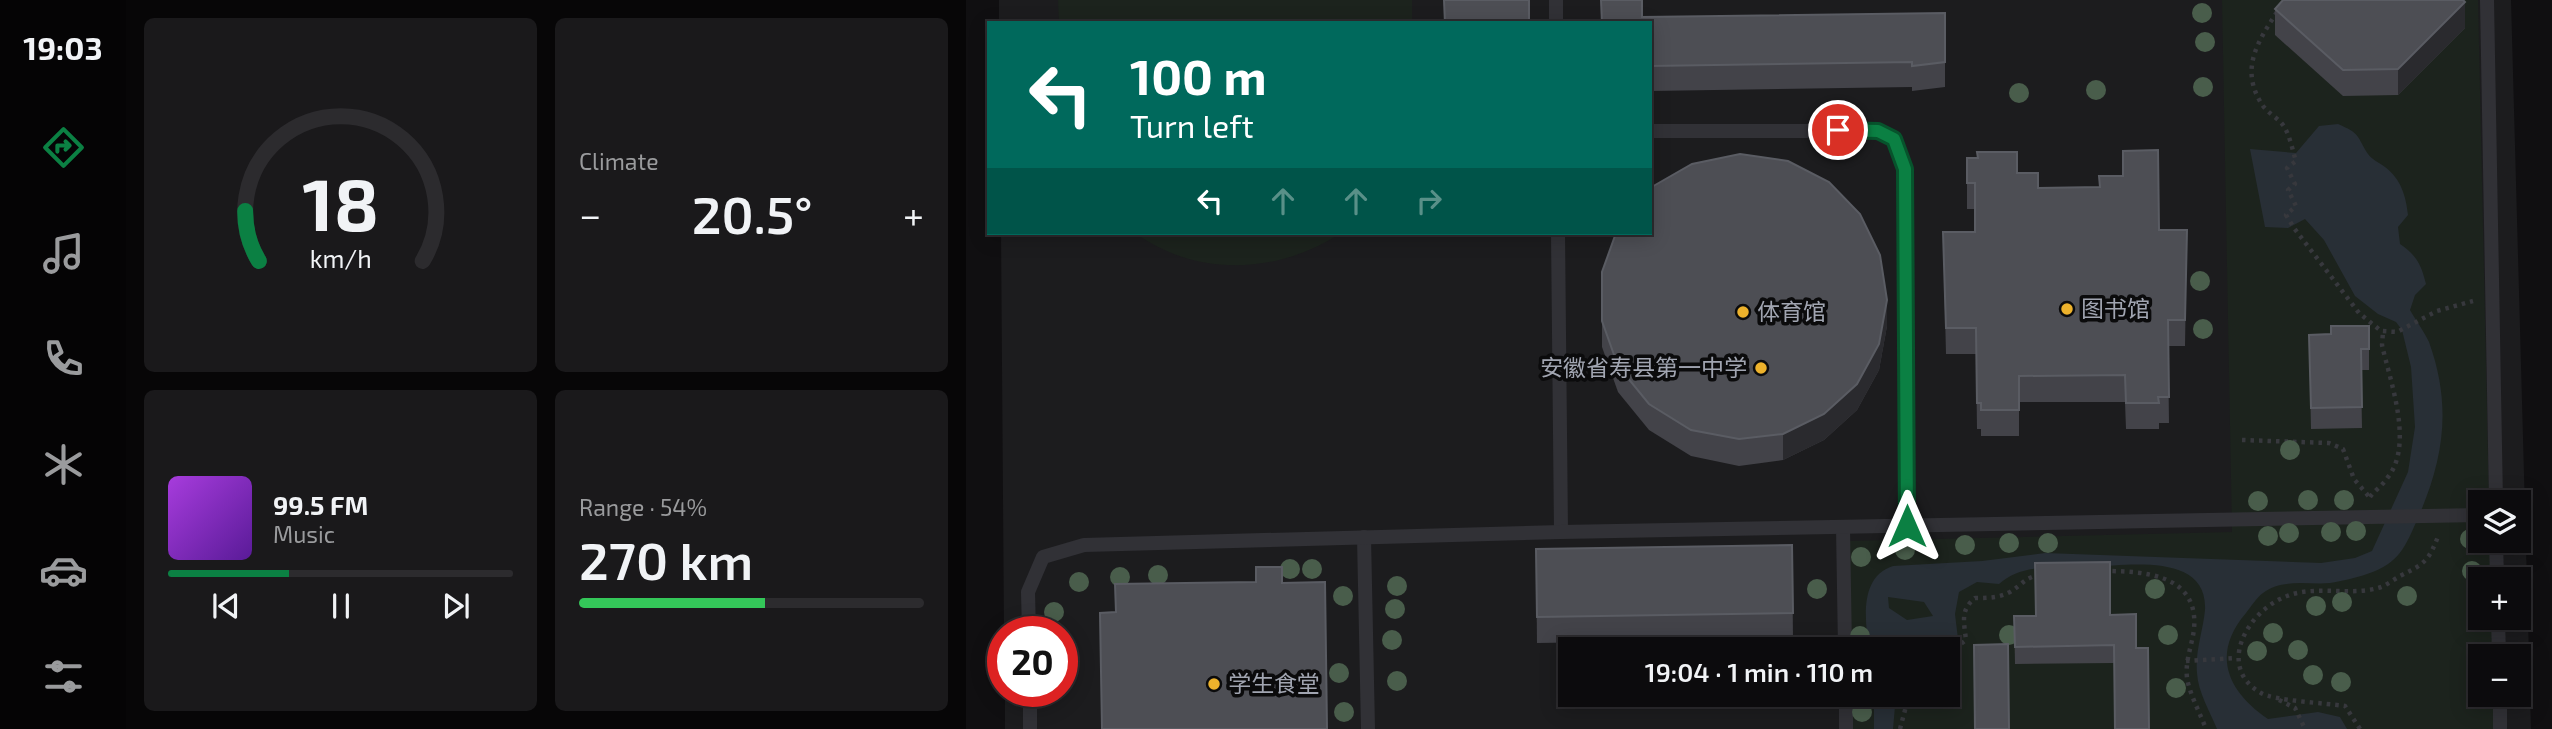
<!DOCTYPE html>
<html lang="en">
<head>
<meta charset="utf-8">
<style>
	body { margin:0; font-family:"Exo 2","Noto Sans SC",sans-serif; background:#1a191b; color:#f1f3f6; height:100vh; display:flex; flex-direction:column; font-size:26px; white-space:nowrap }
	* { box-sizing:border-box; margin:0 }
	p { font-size:23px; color:#9a9b9d }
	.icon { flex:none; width:38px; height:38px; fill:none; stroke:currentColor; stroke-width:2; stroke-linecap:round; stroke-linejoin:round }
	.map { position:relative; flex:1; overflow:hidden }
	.details { display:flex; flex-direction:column; gap:18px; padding:18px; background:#070607; width:840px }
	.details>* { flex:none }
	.hud { position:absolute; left:21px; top:21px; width:665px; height:214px; border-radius:0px; box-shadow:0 4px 18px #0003,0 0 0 2px #2c2b2e; background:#00695c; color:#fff; overflow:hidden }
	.controls { position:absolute; left:1502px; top:490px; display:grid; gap:14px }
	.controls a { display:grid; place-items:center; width:63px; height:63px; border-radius:0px; background:#0c0b0d; box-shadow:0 4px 18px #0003,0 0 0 2px #2c2b2e; font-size:35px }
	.speed { position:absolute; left:21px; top:616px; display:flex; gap:14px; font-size:35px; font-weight:700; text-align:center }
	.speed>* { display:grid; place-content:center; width:91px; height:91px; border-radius:50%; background:#0c0b0d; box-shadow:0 4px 18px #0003,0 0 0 2px #2c2b2e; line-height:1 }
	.speed .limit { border:10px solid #d22; background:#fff; color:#111 }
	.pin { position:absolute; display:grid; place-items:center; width:60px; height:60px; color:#fff; margin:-30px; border:4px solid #fff; border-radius:50%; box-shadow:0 2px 7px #0007 }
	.me { position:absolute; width:77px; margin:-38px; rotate:0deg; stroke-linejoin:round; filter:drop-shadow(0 0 5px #0008) }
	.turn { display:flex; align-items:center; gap:24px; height:147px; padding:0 28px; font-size:32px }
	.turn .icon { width:91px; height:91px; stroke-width:2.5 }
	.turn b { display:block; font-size:49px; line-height:60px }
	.lanes { display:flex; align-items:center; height:66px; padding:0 28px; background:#0003; justify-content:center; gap:35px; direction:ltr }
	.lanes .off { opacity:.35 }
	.big { font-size:52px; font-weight:600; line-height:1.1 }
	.details .tile { flex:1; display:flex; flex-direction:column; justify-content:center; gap:10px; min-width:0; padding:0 24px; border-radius:10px; background:#1a191b }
	.details .dial { align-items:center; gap:0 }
	.dial svg { height:182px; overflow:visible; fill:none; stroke:#2c2b2e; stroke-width:7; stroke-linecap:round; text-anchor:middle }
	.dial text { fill:#f1f3f6; stroke:none }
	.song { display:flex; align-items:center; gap:21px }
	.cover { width:84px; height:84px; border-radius:10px; background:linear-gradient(135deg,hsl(280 70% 55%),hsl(270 70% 35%)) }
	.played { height:7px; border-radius:4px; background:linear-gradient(90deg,#0b8043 35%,#2c2b2e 35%) }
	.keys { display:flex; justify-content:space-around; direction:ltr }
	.heat { display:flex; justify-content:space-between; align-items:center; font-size:38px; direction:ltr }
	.charge { height:10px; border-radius:5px; background:linear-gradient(90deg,#34c759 54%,#2c2b2e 0) }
	.details .tiles { flex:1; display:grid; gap:18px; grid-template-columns:repeat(2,1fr) }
	.trip { position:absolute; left:592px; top:637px; width:402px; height:70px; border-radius:0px; background:#0c0b0d; box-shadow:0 4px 18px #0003,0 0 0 2px #2c2b2e; font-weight:600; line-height:70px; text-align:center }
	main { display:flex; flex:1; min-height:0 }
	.menu { display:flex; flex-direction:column; width:126px; justify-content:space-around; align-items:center; background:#050405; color:#9a9b9d }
	.menu .icon { width:49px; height:49px }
	.menu .active { color:#0b8043 }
	.menu b { font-size:32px; color:#f1f3f6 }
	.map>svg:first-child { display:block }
</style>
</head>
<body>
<main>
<nav class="menu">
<b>19:03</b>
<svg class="icon active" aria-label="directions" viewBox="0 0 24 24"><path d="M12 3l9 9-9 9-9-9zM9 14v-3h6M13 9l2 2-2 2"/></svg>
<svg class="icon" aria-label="music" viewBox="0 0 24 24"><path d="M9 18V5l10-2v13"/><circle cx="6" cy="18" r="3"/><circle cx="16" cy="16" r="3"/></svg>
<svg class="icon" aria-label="phone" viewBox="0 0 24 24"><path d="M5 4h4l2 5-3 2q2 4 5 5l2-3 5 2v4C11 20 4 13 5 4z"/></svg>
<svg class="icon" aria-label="climate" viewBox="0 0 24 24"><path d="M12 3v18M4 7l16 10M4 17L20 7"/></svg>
<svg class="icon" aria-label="car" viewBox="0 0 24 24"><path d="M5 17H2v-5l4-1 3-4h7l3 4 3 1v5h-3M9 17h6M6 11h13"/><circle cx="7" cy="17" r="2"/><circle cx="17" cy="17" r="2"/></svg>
<svg class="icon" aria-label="filters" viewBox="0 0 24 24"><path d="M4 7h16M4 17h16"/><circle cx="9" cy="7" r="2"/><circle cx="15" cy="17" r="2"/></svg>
</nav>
<section class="details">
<div class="tiles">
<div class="tile dial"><svg viewBox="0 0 100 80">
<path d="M14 69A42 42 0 1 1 86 69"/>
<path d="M14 69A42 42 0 0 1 8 47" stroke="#0b8043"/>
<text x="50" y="56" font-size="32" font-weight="700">18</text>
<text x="50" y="72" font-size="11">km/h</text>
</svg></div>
<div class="tile"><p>Climate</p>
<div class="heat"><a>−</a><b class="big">20.5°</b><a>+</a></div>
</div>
<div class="tile">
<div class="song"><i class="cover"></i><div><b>99.5 FM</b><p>Music</p></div></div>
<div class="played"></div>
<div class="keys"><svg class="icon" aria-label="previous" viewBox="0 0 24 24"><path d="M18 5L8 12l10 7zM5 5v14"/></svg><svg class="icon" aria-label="pause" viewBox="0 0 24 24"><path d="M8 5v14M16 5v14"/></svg><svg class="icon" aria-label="next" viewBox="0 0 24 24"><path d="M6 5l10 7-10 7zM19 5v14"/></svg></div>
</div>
<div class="tile"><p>Range · 54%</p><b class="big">270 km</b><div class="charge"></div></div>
</div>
</section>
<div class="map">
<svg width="1586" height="729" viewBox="0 0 1586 729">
	<rect width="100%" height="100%" fill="#100f11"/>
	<path fill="#1c1c1e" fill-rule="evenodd" d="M33,0H1545L1565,729H39V691H96V632H38L35,233H684V23H33ZM1514,502H1552V541H1514ZM1514,579H1552V618H1514ZM604,649H982V695H604ZM1514,656H1552V695H1514Z"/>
	<g fill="#1c231d">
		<polygon points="92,0 446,0 446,23 93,23"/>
		<polygon points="1256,0 1512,0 1523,502 1514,502 1514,541 1524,541 1525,579 1514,579 1514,618 1526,618 1527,656 1514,656 1514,695 1528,695 1528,729 885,729 885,695 982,695 982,649 884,649 883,541 1266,532"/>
		<path d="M169,233H375C312,274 232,278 169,233Z"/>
	</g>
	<g fill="#282f36" fill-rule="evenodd">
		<path d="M1372,124C1395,134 1390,135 1402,154C1405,159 1414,163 1419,167C1435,179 1440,196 1442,215L1432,227L1434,244C1451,256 1455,264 1460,284L1449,295L1444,310C1450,321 1458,331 1463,342C1486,406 1478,458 1452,518C1439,547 1434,563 1401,574C1390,578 1376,581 1364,583C1342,585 1317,578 1297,593C1290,598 1285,607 1280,613C1245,654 1261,691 1302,719L1352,712L1374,717L1381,729H1251C1244,712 1232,692 1231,673C1229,651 1237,631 1239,610C1242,553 1163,565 1126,567C1095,568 1057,562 1033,584L1011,582L993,592L989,614L992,639L985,647L903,649C899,620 893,577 927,566L1016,561L1079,553L1355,563L1389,558L1406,551L1442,472L1449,427L1445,367L1436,330L1430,322L1412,314L1389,296L1358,240L1339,219L1322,228L1299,227L1284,149L1330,153L1353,126ZM922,597L958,602L967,616L941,620L923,608Z"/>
		<polygon points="908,695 930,695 927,729 908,729"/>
	</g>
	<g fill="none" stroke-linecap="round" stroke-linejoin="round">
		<g stroke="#37383d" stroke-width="4.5" stroke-dasharray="3.5 5" stroke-linecap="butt">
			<path d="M1311,12C1291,43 1273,70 1297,106C1303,114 1312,118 1317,125C1324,135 1326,149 1330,161L1321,168L1329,184L1322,190L1330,206L1320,215L1328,228L1393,313L1415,331L1431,332L1471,311L1507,301"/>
			<polyline points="1276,440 1363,443 1377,449 1388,479 1405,499"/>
			<path d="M1404,497C1409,490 1417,485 1422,477C1448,444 1424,381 1416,345L1417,332"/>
			<path d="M1138,571C1180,571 1233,575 1228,629C1226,646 1219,660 1221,678C1224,695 1234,713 1240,729"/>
			<path d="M982,654L1000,640C998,622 994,610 1009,598C1021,598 1033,598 1044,592C1056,585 1059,577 1074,575"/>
			<polyline points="1220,661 1270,658"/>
			<polyline points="1313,700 1329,708 1339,729"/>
			<polyline points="934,729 943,695"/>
			<path d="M1394,729L1379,706C1360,703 1309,701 1295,693C1249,667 1282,610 1321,596C1349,585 1384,596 1412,588C1420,586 1428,579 1436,575C1460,563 1463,560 1473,534"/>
		</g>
		<g stroke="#313136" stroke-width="14">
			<polyline points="590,0 590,23"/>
			<polyline points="1521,0 1530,502"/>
			<polyline points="684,131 912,131 928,140 939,169 941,526"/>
			<polyline points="592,233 595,532"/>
			<polyline points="877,527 879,649"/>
			<polyline points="398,537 402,729"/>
			<polyline points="1530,541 1531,579"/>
			<polyline points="1532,618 1533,656"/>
			<polyline points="63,632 62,592 77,557 118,545 595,532 1514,515"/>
			<polyline points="64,691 64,729"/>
			<polyline points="880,695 880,729"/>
			<polyline points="1534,695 1534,729"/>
		</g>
	</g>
	<g fill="#495d4b">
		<circle cx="1236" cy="13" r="10"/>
		<circle cx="1239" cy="42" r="10"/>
		<circle cx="1237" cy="87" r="10"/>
		<circle cx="1130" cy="90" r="10"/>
		<circle cx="1053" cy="93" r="10"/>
		<circle cx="1234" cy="281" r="10"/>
		<circle cx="1237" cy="329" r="10"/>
		<circle cx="1324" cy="450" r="10"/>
		<circle cx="1342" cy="500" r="10"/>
		<circle cx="1378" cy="500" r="10"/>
		<circle cx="1292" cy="501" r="10"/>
		<circle cx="1390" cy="531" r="10"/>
		<circle cx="1365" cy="532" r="10"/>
		<circle cx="1323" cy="533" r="10"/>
		<circle cx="1302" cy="536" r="10"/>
		<circle cx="1504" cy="539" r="10"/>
		<circle cx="1043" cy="543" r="10"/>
		<circle cx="1082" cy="543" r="10"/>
		<circle cx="999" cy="545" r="10"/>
		<circle cx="939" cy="550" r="10"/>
		<circle cx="895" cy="557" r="10"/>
		<circle cx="324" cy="569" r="10"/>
		<circle cx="346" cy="569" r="10"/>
		<circle cx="1506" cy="571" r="10"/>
		<circle cx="192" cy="575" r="10"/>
		<circle cx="154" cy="577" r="10"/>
		<circle cx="113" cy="582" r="10"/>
		<circle cx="431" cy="586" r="10"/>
		<circle cx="851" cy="589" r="10"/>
		<circle cx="1189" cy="589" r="10"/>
		<circle cx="377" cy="596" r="10"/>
		<circle cx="1441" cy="596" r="10"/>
		<circle cx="1376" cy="602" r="10"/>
		<circle cx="1350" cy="606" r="10"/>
		<circle cx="429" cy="609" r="10"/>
		<circle cx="88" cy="612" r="10"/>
		<circle cx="1307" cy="633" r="10"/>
		<circle cx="1043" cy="635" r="10"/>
		<circle cx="1202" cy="635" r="10"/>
		<circle cx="894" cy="636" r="10"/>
		<circle cx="426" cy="640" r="10"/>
		<circle cx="1332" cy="650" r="10"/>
		<circle cx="1291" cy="651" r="10"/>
		<circle cx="373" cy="673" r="10"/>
		<circle cx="1347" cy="675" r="10"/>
		<circle cx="431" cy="681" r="10"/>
		<circle cx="1375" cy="682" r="10"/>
		<circle cx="1210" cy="688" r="10"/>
		<circle cx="378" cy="712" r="10"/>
		<circle cx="896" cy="712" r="10"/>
	</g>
	<g fill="#434349">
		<polygon points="1309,9 1499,28 1432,95 1377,96 1309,35"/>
		<polygon points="979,13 979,87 946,91 946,87 684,91 684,23 676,17"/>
		<polygon points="1001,158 1051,173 1072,188 1193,230 1221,230 1219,346 1202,346 1203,423 1193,423 1193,429 1160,429 1159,402 1053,402 1053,436 1015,436 1015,429 1011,429 1010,354 980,354 977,232 1009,232 1009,209 1001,209"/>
		<polygon points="636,272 921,326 913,370 891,410 858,440 817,460 773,466 725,456 683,430 652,392 636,347"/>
		<polygon points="1403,326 1403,370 1395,370 1396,428 1345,429 1343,335 1365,334"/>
		<polygon points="826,545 827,639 571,643 570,549"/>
		<polygon points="1170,614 1148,663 1049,664 1048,616"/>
	</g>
	<g fill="#2a2a2e">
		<polygon points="1499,2 1499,28 1432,95 1432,69"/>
		<polygon points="921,300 921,326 913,370 891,410 858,440 817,460 817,434"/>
	</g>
	<g fill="#4d4e54" stroke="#5a5c63" stroke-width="2">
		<polygon points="478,0 563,0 563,23 479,23"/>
		<polygon points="635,0 676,0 676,17 979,13 979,62 946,66 946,62 684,66 684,23 636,23"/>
		<polygon points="1317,0 1497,0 1499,2 1432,69 1377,70 1309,9"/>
		<polygon points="1192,150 1193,230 1221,230 1219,320 1202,320 1203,397 1192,397 1193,403 1160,403 1159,375 1053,376 1053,410 1015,410 1015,403 1011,403 1010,328 980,328 977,232 1009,232 1009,183 1001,183 1001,158 1012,158 1011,152 1051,152 1051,173 1072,173 1072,188 1134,187 1133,176 1157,176 1157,151"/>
		<polygon points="774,154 822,161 863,182 894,214 914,255 921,300 913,344 891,384 858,414 817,434 773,439 725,430 683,404 652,366 636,321 636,272 650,233 684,233 684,188 726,164"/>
		<polygon points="1365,326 1403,326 1403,349 1395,349 1396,407 1345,408 1343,335 1365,334"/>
		<polygon points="826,545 827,613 571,617 570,549"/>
		<polygon points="1144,562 1144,615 1170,614 1170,648 1182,648 1183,729 1149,729 1148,645 1049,647 1048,616 1070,616 1069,563"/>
		<polygon points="290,567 316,567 316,583 359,582 361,729 136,729 134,613 150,612 149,584 290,582"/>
		<polygon points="1042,644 1043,729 1009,729 1008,645"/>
	</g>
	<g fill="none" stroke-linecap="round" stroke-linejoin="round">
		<defs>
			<polyline id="route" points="872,130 912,131 928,139 939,169 941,526"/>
		</defs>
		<use href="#route" stroke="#07532c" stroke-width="18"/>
		<use href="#route" stroke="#0b8043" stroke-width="12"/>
	</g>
	<g fill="#edb22c" stroke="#0b0b0c" stroke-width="2.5">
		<circle cx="1101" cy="309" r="7"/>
		<circle cx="777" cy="312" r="7"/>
		<circle cx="795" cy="368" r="7"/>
		<circle cx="248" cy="684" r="7"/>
	</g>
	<g text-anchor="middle" stroke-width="7" stroke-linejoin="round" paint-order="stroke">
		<g font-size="23" fill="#a1a5b1" stroke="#0b0b0c" text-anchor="start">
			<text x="1115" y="317">图书馆</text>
			<text x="791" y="320">体育馆</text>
			<text x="781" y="376" text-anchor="end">安徽省寿县第一中学</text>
			<text x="262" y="692">学生食堂</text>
		</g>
	</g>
</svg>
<div class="controls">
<a><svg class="icon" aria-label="layers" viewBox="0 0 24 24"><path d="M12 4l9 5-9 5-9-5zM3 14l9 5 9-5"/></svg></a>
<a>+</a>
<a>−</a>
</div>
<div class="speed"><div class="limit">20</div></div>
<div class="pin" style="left:872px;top:130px;background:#d93025"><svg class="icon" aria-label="arrive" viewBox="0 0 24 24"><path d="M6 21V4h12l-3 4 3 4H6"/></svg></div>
<svg class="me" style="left:941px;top:526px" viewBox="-20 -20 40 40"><path d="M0-17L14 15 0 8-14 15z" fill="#0b8043" stroke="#fff" stroke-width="4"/></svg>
<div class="trip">19:04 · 1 min · 110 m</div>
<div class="hud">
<div class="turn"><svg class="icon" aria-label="left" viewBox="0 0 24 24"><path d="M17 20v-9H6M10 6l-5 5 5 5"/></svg><div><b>100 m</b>Turn left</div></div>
<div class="lanes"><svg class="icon" aria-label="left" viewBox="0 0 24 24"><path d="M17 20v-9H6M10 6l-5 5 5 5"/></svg><svg class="icon off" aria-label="ahead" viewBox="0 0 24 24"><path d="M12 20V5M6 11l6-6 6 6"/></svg><svg class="icon off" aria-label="ahead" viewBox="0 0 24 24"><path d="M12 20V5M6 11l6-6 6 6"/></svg><svg class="icon off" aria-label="right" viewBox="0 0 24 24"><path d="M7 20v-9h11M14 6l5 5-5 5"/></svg></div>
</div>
</div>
</main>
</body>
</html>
